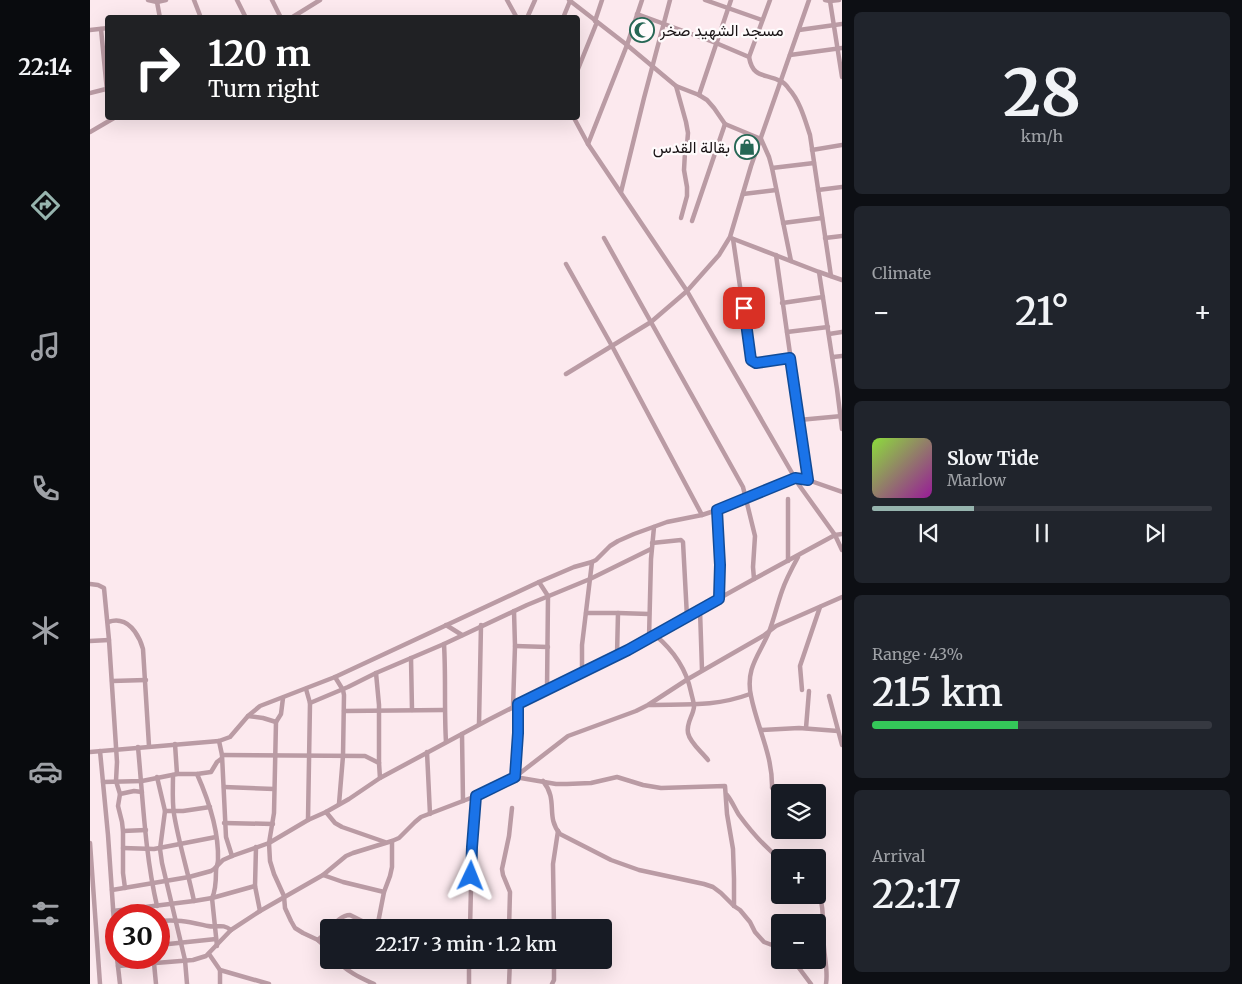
<!DOCTYPE html>
<html lang="en">
<head>
<meta charset="utf-8">
<style>
	body { margin:0; font-family:Merriweather,Vazirmatn,serif; background:#20242c; color:#f1f3f6; height:100vh; display:flex; flex-direction:column; font-size:19px; white-space:nowrap }
	* { box-sizing:border-box; margin:0 }
	p { font-size:16px; color:#9ea1a6 }
	.icon { flex:none; width:28px; height:28px; fill:none; stroke:currentColor; stroke-width:2; stroke-linecap:round; stroke-linejoin:round }
	.map { position:relative; flex:1; overflow:hidden }
	.details { display:flex; flex-direction:column; gap:12px; padding:12px; background:#0d0f14; width:400px }
	.details>* { flex:none }
	.top-card { position:absolute; left:15px; top:15px; width:475px; height:105px; border-radius:5px; box-shadow:0 5px 20px #0002; background:#202124; color:#fff; overflow:hidden }
	.fabs { position:absolute; left:681px; top:784px; display:grid; gap:10px }
	.fabs a { display:grid; place-items:center; width:55px; height:55px; border-radius:5px; background:#171b24; box-shadow:0 5px 20px #0002; font-size:25px }
	.speed { position:absolute; left:15px; top:904px; display:flex; gap:10px; font-size:25px; font-weight:700; text-align:center }
	.speed>* { display:grid; place-content:center; width:65px; height:65px; border-radius:50%; background:#171b24; box-shadow:0 5px 20px #0002; line-height:1 }
	.speed .limit { border:8px solid #d22; background:#fff; color:#111 }
	.pin { position:absolute; display:grid; place-items:center; width:42px; height:42px; color:#fff; margin:-21px; border-radius:10px; box-shadow:0 2px 8px #0006 }
	.me { position:absolute; width:55px; margin:-28px; rotate:2deg; stroke-linejoin:round; filter:drop-shadow(0 0 4px #0008) }
	.turn { display:flex; align-items:center; gap:18px; height:105px; padding:0 20px; font-size:22px }
	.turn .icon { width:65px; height:65px; stroke-width:2.5 }
	.turn b { display:block; font-size:35px; line-height:42px }
	.big { font-size:38px; font-weight:600; line-height:1.1 }
	.details .tile { flex:1; display:flex; flex-direction:column; justify-content:center; gap:8px; min-width:0; padding:0 18px; border-radius:8px; background:#20242c }
	.details .dial { align-items:center; gap:0 }
	.dial b { font-size:65px; line-height:1 }
	.song { display:flex; align-items:center; gap:15px }
	.cover { width:60px; height:60px; border-radius:8px; background:linear-gradient(135deg,hsl(90 70% 55%),hsl(300 70% 35%)) }
	.played { height:5px; border-radius:2px; background:linear-gradient(90deg,#96b4ae 30%,#363941 30%) }
	.keys { display:flex; justify-content:space-around; direction:ltr }
	.heat { display:flex; justify-content:space-between; align-items:center; font-size:28px; direction:ltr }
	.charge { height:8px; border-radius:4px; background:linear-gradient(90deg,#34c759 43%,#363941 0) }
	.trip { position:absolute; left:230px; top:919px; width:292px; height:50px; border-radius:5px; background:#171b24; box-shadow:0 5px 20px #0002; font-weight:600; line-height:50px; text-align:center }
	main { display:flex; flex:1; min-height:0 }
	.menu { display:flex; flex-direction:column; width:90px; justify-content:space-around; align-items:center; background:#090b0e; color:#9ea1a6 }
	.menu .icon { width:35px; height:35px }
	.menu .on { color:#96b4ae }
	.menu b { font-size:22px; color:#f1f3f6 }
	.map>svg:first-child { display:block }
</style>
</head>
<body>
<main>
<nav class="menu">
<b>22:14</b>
<svg class="icon on" aria-label="directions" viewBox="0 0 24 24"><path d="M12 3l9 9-9 9-9-9zM9 14v-3h6M13 9l2 2-2 2"/></svg>
<svg class="icon" aria-label="music" viewBox="0 0 24 24"><path d="M9 18V5l10-2v13"/><circle cx="6" cy="18" r="3"/><circle cx="16" cy="16" r="3"/></svg>
<svg class="icon" aria-label="phone" viewBox="0 0 24 24"><path d="M5 4h4l2 5-3 2q2 4 5 5l2-3 5 2v4C11 20 4 13 5 4z"/></svg>
<svg class="icon" aria-label="climate" viewBox="0 0 24 24"><path d="M12 3v18M4 7l16 10M4 17L20 7"/></svg>
<svg class="icon" aria-label="car" viewBox="0 0 24 24"><path d="M5 17H2v-5l4-1 3-4h7l3 4 3 1v5h-3M9 17h6M6 11h13"/><circle cx="7" cy="17" r="2"/><circle cx="17" cy="17" r="2"/></svg>
<svg class="icon" aria-label="filters" viewBox="0 0 24 24"><path d="M4 7h16M4 17h16"/><circle cx="9" cy="7" r="2"/><circle cx="15" cy="17" r="2"/></svg>
</nav>
<div class="map">
<svg width="752" height="984" viewBox="0 0 752 984">
	<rect width="100%" height="100%" fill="#fce9ee"/>
	<g fill="none" stroke-linecap="round" stroke-linejoin="round">
		<g stroke="#ba9ba4" stroke-width="4.5">
			<polyline points="58,0 67,2 76,0"/>
			<polyline points="104,0 111,18"/>
			<polyline points="147,0 156,18"/>
			<polyline points="182,0 191,18"/>
			<polyline points="417,0 427,18"/>
			<polyline points="479,0 537,45 586,86 609,95 617,100 624,108 635,124 671,139 679,157 682,168 701,261"/>
			<polyline points="615,0 672,20"/>
			<polyline points="735,0 740,1 749,0"/>
			<polyline points="740,1 752,77"/>
			<polyline points="67,2 70,18"/>
			<path d="M547,14L626,43L659,57C663,79 675,73 690,81C694,82 697,86 699,89C710,101 715,120 720,135L741,276"/>
			<polyline points="201,18 230,0"/>
			<polyline points="437,18 445,0"/>
			<polyline points="473,18 480,1"/>
			<polyline points="505,21 512,0"/>
			<polyline points="11,29 18,101"/>
			<polyline points="0,30 18,28"/>
			<polyline points="709,30 752,24"/>
			<polyline points="700,55 752,48"/>
			<polyline points="659,57 680,0"/>
			<polyline points="488,69 507,22"/>
			<polyline points="586,86 596,122 598,133 597,145 595,152 594,170 597,187 597,196 591,218"/>
			<polyline points="0,93 16,89"/>
			<polyline points="609,95 641,0"/>
			<polyline points="484,118 498,144 597,291 709,485 745,535 752,550"/>
			<polyline points="0,132 24,118"/>
			<polyline points="498,144 537,45 552,0"/>
			<polyline points="722,150 752,145"/>
			<polyline points="682,168 724,163"/>
			<polyline points="728,190 752,187"/>
			<polyline points="531,192 554,98 580,0"/>
			<polyline points="653,194 686,190"/>
			<polyline points="602,221 635,124"/>
			<polyline points="693,223 732,218"/>
			<polyline points="514,238 653,487 665,536 663,567 664,579"/>
			<polyline points="641,238 729,272 752,280"/>
			<polyline points="735,238 752,236"/>
			<polyline points="643,239 661,361 666,363 701,359"/>
			<polyline points="686,255 718,480"/>
			<polyline points="476,264 522,346 612,515"/>
			<polyline points="729,272 747,389 752,429"/>
			<polyline points="692,303 733,297"/>
			<polyline points="697,332 738,327"/>
			<polyline points="739,334 752,332"/>
			<polyline points="743,357 752,356"/>
			<polyline points="476,374 561,322 597,291 629,255 640,237 661,166 719,0"/>
			<polyline points="709,420 752,416"/>
			<polyline points="627,510 630,565 629,599"/>
			<polyline points="562,543 591,540 593,542 597,617"/>
			<polyline points="698,561 698,499"/>
			<polyline points="449,582 458,596 457,690"/>
			<polyline points="0,584 8,585 14,588 19,640 27,762 26,781 30,794 28,806 32,822 33,831 33,873 35,888"/>
			<polyline points="610,610 612,670"/>
			<polyline points="496,613 528,613 559,614"/>
			<path d="M18,622C21,621 27,620 30,621C42,623 50,638 53,649L59,746"/>
			<polyline points="356,625 372,635"/>
			<path d="M565,635C583,650 596,668 601,692C602,697 604,702 604,707C603,716 596,723 598,733C600,743 612,752 618,760"/>
			<polyline points="559,638 561,559 564,527"/>
			<polyline points="0,641 19,640"/>
			<path d="M354,644C356,677 354,709 356,742"/>
			<polyline points="425,646 458,647"/>
			<polyline points="527,655 528,613"/>
			<polyline points="321,658 322,710"/>
			<polyline points="492,672 492,645 502,562"/>
			<polyline points="286,673 289,705 289,763 290,778"/>
			<polyline points="245,677 253,690 254,695 253,756 249,804"/>
			<polyline points="22,681 56,680"/>
			<polyline points="216,689 220,703 218,820"/>
			<polyline points="712,690 710,666 730,607"/>
			<polyline points="739,696 752,745"/>
			<polyline points="193,698 191,714 186,722 184,813 179,843 180,861 184,874 194,896 195,908 201,921 205,928 213,933 228,940 239,950"/>
			<polyline points="220,703 258,687 286,673 354,644 437,605 500,579 561,549"/>
			<polyline points="429,704 429,723 425,777 466,784 477,784 501,783 527,777 553,785 571,788 635,786 637,814 643,849 644,879 644,906"/>
			<path d="M559,705C595,704 625,707 660,694"/>
			<polyline points="423,707 425,646 424,611"/>
			<polyline points="254,711 354,710"/>
			<polyline points="158,716 173,718 186,722"/>
			<polyline points="389,724 391,625"/>
			<polyline points="716,728 719,691"/>
			<polyline points="671,730 709,728 748,731"/>
			<polyline points="372,734 373,801"/>
			<polyline points="129,741 132,755 136,837 142,856"/>
			<polyline points="85,744 87,774"/>
			<path d="M48,747C53,800 55,854 67,906"/>
			<polyline points="10,751 18,835 26,951"/>
			<polyline points="0,752 129,741 140,737 158,716 170,706 245,677 449,582 484,567 502,562 506,560 520,546 528,541 544,534 577,522 612,515 627,510 705,478 718,480 752,492"/>
			<polyline points="337,752 340,814"/>
			<polyline points="132,755 275,756 289,763"/>
			<path d="M107,774C119,801 129,830 128,860C128,864 126,867 126,871C126,880 126,890 122,898L127,946"/>
			<path d="M83,775C83,788 82,801 84,814C89,844 98,872 104,901"/>
			<polyline points="67,777 75,811 70,849 72,863 95,960 97,984"/>
			<path d="M453,781C469,801 455,816 470,834L521,860L549,870L614,884L623,887L631,893L644,906L650,910L660,922L665,932L674,942L690,948"/>
			<polyline points="13,782 52,781 87,774 107,774 121,772 127,762 131,759"/>
			<polyline points="134,787 184,789"/>
			<path d="M682,788C683,756 667,727 661,696C655,668 670,654 679,632C684,619 687,605 692,591C696,579 702,568 708,557"/>
			<polyline points="30,794 44,791 52,792"/>
			<path d="M637,795C642,801 645,809 649,815C660,830 676,848 690,859"/>
			<polyline points="75,811 93,811 120,807"/>
			<polyline points="236,812 245,823 252,827 295,842"/>
			<polyline points="134,823 183,824"/>
			<polyline points="33,831 56,830"/>
			<polyline points="0,843 10,984"/>
			<polyline points="166,847 165,886 170,911"/>
			<polyline points="33,848 64,849 126,837"/>
			<polyline points="233,875 253,882 294,892"/>
			<path d="M728,888C735,910 732,926 734,948C735,960 738,972 736,984"/>
			<polyline points="22,890 99,877 121,871 124,869 133,860 142,856 179,843 218,820 236,812 259,799 290,778 398,720 538,649 664,579 745,535 752,534"/>
			<polyline points="23,911 104,901 122,898 165,886"/>
			<path d="M69,921C88,919 99,922 118,926C128,928 132,923 141,930"/>
			<path d="M241,928C246,922 252,915 260,915L286,928"/>
			<polyline points="287,928 294,892 300,876 302,867 302,841"/>
			<polyline points="380,928 382,847 386,796"/>
			<polyline points="419,928 420,892 413,875 412,869 419,836 422,808"/>
			<polyline points="464,928 463,864 468,831"/>
			<polyline points="228,940 239,930"/>
			<polyline points="69,945 126,939"/>
			<polyline points="119,954 130,970 130,984"/>
			<polyline points="27,958 30,984"/>
			<path d="M247,960C257,972 271,978 284,984"/>
			<polyline points="379,960 379,984"/>
			<polyline points="703,960 721,984"/>
			<polyline points="64,963 66,984"/>
			<polyline points="28,966 103,960 116,956 141,930 170,911 233,875 256,856 263,853 302,841 309,838 325,822 331,817 386,796 425,777 478,736 546,711 558,705 598,679 673,636 686,626 752,597"/>
			<polyline points="130,970 179,984"/>
			<polyline points="419,984 420,960"/>
			<polyline points="462,984 464,980 464,960"/>
		</g>
	</g>
	<g fill="none" stroke-linecap="round" stroke-linejoin="round">
		<defs>
			<polyline id="route" points="381,876 382,847 386,796 425,777 428,733 428,704 538,650 629,599 630,565 627,510 705,478 718,480 700,358 666,363 661,360 654,308"/>
		</defs>
		<use href="#route" stroke="#114b97" stroke-width="12"/>
		<use href="#route" stroke="#1a73e8" stroke-width="9"/>
	</g>
	<defs>
		<symbol id="mosque-ring" viewBox="-11 -11 22 22"><circle r="9.5" fill="#fffbfc" stroke="#266755" stroke-width="1.5"/><path d="M3.5-4.9A6 6 0 1 0 3.5 4.9A5 5 0 1 1 3.5-4.9Z" fill="#266755"/></symbol>
		<symbol id="shop-ring" viewBox="-11 -11 22 22"><circle r="9.5" fill="#fffbfc" stroke="#266755" stroke-width="1.5"/><path d="M-5-2.5h2.3a2.7 3.5 0 0 1 5.4 0H5L5.5 6h-11ZM-1.5-2.5h3a1.5 2.3 0 0 0-3 0Z" fill="#266755"/></symbol>
	</defs>
	<g fill-rule="evenodd">
		<use href="#mosque-ring" x="538" y="16" width="28" height="28"/>
		<use href="#shop-ring" x="643" y="133" width="28" height="28"/>
	</g>
	<g text-anchor="middle" stroke-width="4.5" stroke-linejoin="round" paint-order="stroke">
		<g font-size="16" fill="#181214" stroke="#fffbfc" text-anchor="start">
			<text x="570" y="36">مسجد الشهيد صخر</text>
			<text x="640" y="153" text-anchor="end">بقالة القدس</text>
		</g>
	</g>
</svg>
<div class="fabs">
<a><svg class="icon" aria-label="layers" viewBox="0 0 24 24"><path d="M12 4l9 5-9 5-9-5zM3 14l9 5 9-5"/></svg></a>
<a>+</a>
<a>−</a>
</div>
<div class="speed"><div class="limit">30</div></div>
<div class="pin" style="left:654px;top:308px;background:#d93025"><svg class="icon" aria-label="arrive" viewBox="0 0 24 24"><path d="M6 21V4h12l-3 4 3 4H6"/></svg></div>
<svg class="me" style="left:381px;top:876px" viewBox="-20 -20 40 40"><path d="M0-17L14 15 0 8-14 15z" fill="#1a73e8" stroke="#fff" stroke-width="4"/></svg>
<div class="trip">22:17 · 3 min · 1.2 km</div>
<div class="top-card">
<div class="turn"><svg class="icon" aria-label="right" viewBox="0 0 24 24"><path d="M7 20v-9h11M14 6l5 5-5 5"/></svg><div><b>120 m</b>Turn right</div></div>
</div>
</div>
<section class="details">
<div class="tile dial"><b>28</b><p>km/h</p></div>
<div class="tile"><p>Climate</p>
<div class="heat"><a>−</a><b class="big">21°</b><a>+</a></div>
</div>
<div class="tile">
<div class="song"><i class="cover"></i><div><b>Slow Tide</b><p>Marlow</p></div></div>
<div class="played"></div>
<div class="keys"><svg class="icon" aria-label="previous" viewBox="0 0 24 24"><path d="M18 5L8 12l10 7zM5 5v14"/></svg><svg class="icon" aria-label="pause" viewBox="0 0 24 24"><path d="M8 5v14M16 5v14"/></svg><svg class="icon" aria-label="next" viewBox="0 0 24 24"><path d="M6 5l10 7-10 7zM19 5v14"/></svg></div>
</div>
<div class="tile"><p>Range · 43%</p><b class="big">215 km</b><div class="charge"></div></div>
<div class="tile"><p>Arrival</p><b class="big">22:17</b></div>
</section>
</main>
</body>
</html>
